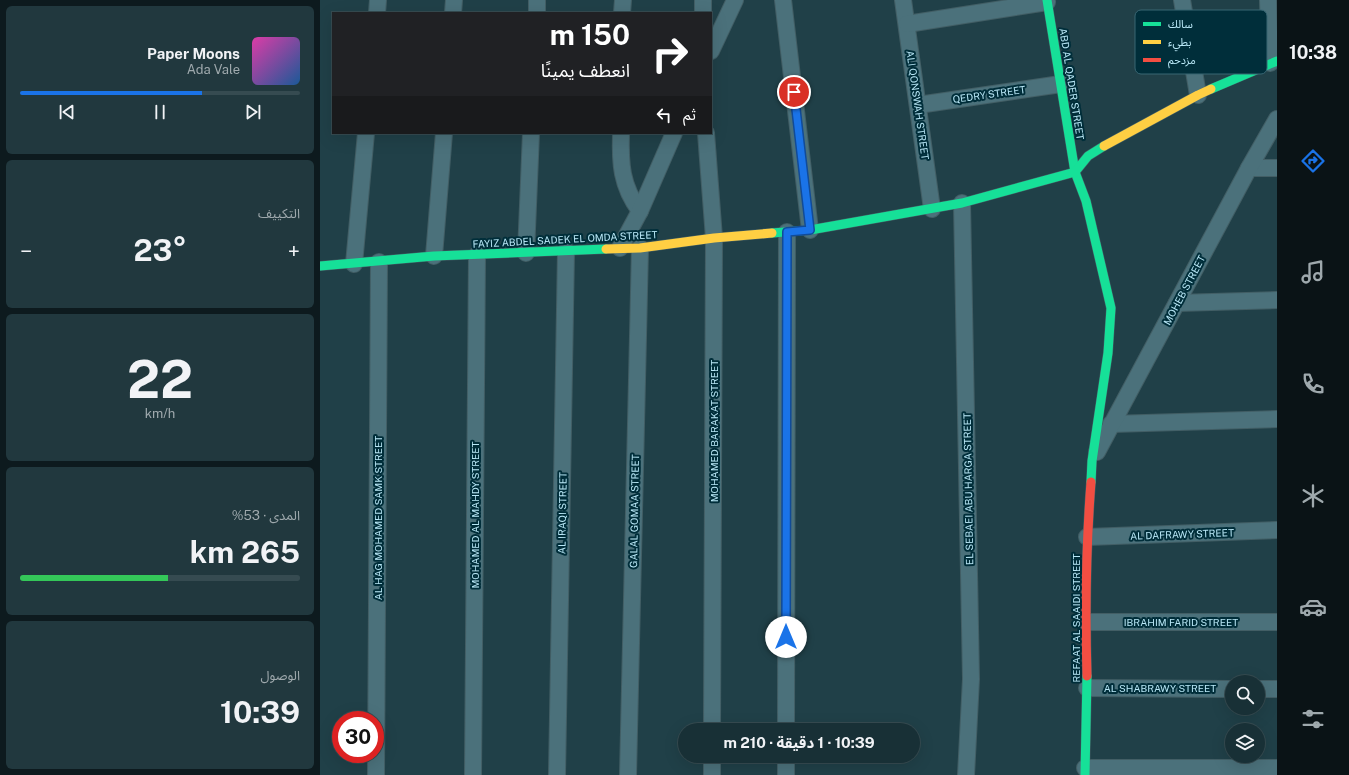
<!DOCTYPE html>
<html lang="ar">
<head>
<meta charset="utf-8">
<style>
	body { margin:0; font-family:"Public Sans","Noto Sans Arabic",sans-serif; background:#21383e; color:#f1f3f6; direction:rtl; height:100vh; display:flex; flex-direction:column; font-size:15px; white-space:nowrap }
	* { box-sizing:border-box; margin:0 }
	p { font-size:13px; color:#9fa9ad }
	.icon { flex:none; width:22px; height:22px; fill:none; stroke:currentColor; stroke-width:2; stroke-linecap:round; stroke-linejoin:round }
	.map { position:relative; flex:1; overflow:hidden; direction:ltr }
	.sheet { display:flex; flex-direction:column; gap:6px; padding:6px; background:#0d1a1e; width:320px }
	.sheet>* { flex:none }
	.guide { position:absolute; left:12px; top:12px; width:380px; height:122px; border-radius:0px; box-shadow:0 4px 16px #0002,0 0 0 1px #364b51; direction:rtl; background:#202124; color:#fff; overflow:hidden }
	.tools { position:absolute; left:905px; top:675px; display:grid; gap:8px }
	.tools a { display:grid; place-items:center; width:40px; height:40px; border-radius:50%; background:#183036; box-shadow:0 4px 16px #0002,0 0 0 1px #364b51; font-size:20px }
	.speed { position:absolute; left:12px; top:711px; display:flex; gap:8px; font-size:20px; font-weight:700; text-align:center }
	.speed>* { display:grid; place-content:center; width:52px; height:52px; border-radius:50%; background:#183036; box-shadow:0 4px 16px #0002,0 0 0 1px #364b51; line-height:1 }
	.speed .limit { border:6px solid #d22; background:#fff; color:#111 }
	.pin { position:absolute; display:grid; place-items:center; width:34px; height:34px; color:#fff; margin:-17px; border:2px solid #fff; border-radius:50%; box-shadow:0 1px 4px #0007 }
	.me { position:absolute; width:44px; margin:-22px; rotate:0deg; stroke-linejoin:round; filter:drop-shadow(0 0 3px #0008) }
	.turn { display:flex; align-items:center; gap:14px; height:84px; padding:0 16px; font-size:18px }
	.turn .icon { width:52px; height:52px; stroke-width:2.5 }
	.turn b { display:block; font-size:28px; line-height:34px }
	.then { display:flex; align-items:center; height:38px; padding:0 16px; background:#0003; gap:8px; font-size:15px }
	.big { font-size:30px; font-weight:700; line-height:1.1 }
	.sheet .widget { flex:1; display:flex; flex-direction:column; justify-content:center; gap:6px; min-width:0; padding:0 14px; border-radius:6px; background:#21383e }
	.sheet .dial { align-items:center; gap:0 }
	.dial b { font-size:52px; line-height:1 }
	.song { display:flex; align-items:center; gap:12px }
	.cover { width:48px; height:48px; border-radius:6px; background:linear-gradient(135deg,hsl(320 70% 55%),hsl(210 70% 35%)) }
	.played { height:4px; border-radius:2px; background:linear-gradient(90deg,#1a73e8 65%,#364b51 65%) }
	.keys { display:flex; justify-content:space-around; direction:ltr }
	.heat { display:flex; justify-content:space-between; align-items:center; font-size:22px; direction:ltr }
	.charge { height:6px; border-radius:3px; background:linear-gradient(90deg,#34c759 53%,#364b51 0) }
	.trip { position:absolute; left:358px; top:723px; width:242px; height:40px; border-radius:20px; background:#183036; box-shadow:0 4px 16px #0002,0 0 0 1px #364b51; font-weight:700; line-height:40px; text-align:center; direction:rtl }
	main { display:flex; flex:1; min-height:0 }
	.tab-bar { display:flex; flex-direction:column; width:72px; justify-content:space-around; align-items:center; background:#0a1316; color:#9fa9ad }
	.tab-bar .icon { width:28px; height:28px }
	.tab-bar .active { color:#1a73e8 }
	.tab-bar b { font-size:18px; color:#f1f3f6 }
	.map>svg:first-child { display:block }
</style>
</head>
<body>
<main>
<nav class="tab-bar">
<b>10:38</b>
<svg class="icon active" aria-label="directions" viewBox="0 0 24 24"><path d="M12 3l9 9-9 9-9-9zM9 14v-3h6M13 9l2 2-2 2"/></svg>
<svg class="icon" aria-label="music" viewBox="0 0 24 24"><path d="M9 18V5l10-2v13"/><circle cx="6" cy="18" r="3"/><circle cx="16" cy="16" r="3"/></svg>
<svg class="icon" aria-label="phone" viewBox="0 0 24 24"><path d="M5 4h4l2 5-3 2q2 4 5 5l2-3 5 2v4C11 20 4 13 5 4z"/></svg>
<svg class="icon" aria-label="climate" viewBox="0 0 24 24"><path d="M12 3v18M4 7l16 10M4 17L20 7"/></svg>
<svg class="icon" aria-label="car" viewBox="0 0 24 24"><path d="M5 17H2v-5l4-1 3-4h7l3 4 3 1v5h-3M9 17h6M6 11h13"/><circle cx="7" cy="17" r="2"/><circle cx="17" cy="17" r="2"/></svg>
<svg class="icon" aria-label="filters" viewBox="0 0 24 24"><path d="M4 7h16M4 17h16"/><circle cx="9" cy="7" r="2"/><circle cx="15" cy="17" r="2"/></svg>
</nav>
<div class="map">
<svg width="957" height="775" viewBox="0 0 957 775">
	<rect width="100%" height="100%" fill="#204048"/>
	<g fill="none" stroke-linecap="round" stroke-linejoin="round">
		<defs>
			<g id="street">
				<polyline points="463,0 490,230"/>
				<polyline points="583,0 612,209"/>
				<polyline points="862,0 878,95"/>
				<polyline points="948,0 950,63"/>
				<polyline points="57,13 58,0"/>
				<polyline points="133,13 134,0"/>
				<polyline points="217,13 217,0"/>
				<polyline points="302,13 303,0"/>
				<polyline points="383,13 383,0"/>
				<polyline points="587,24 727,2"/>
				<polyline points="391,51 415,0"/>
				<polyline points="598,105 741,84"/>
				<path d="M301,133C300,163 301,186 320,211"/>
				<polyline points="386,133 394,238 392,730"/>
				<polyline points="929,168 957,168"/>
				<polyline points="642,203 651,679 646,775"/>
				<polyline points="300,248 320,211 354,133"/>
				<polyline points="206,253 211,133"/>
				<polyline points="114,256 124,133"/>
				<polyline points="34,264 46,133"/>
				<polyline points="857,303 957,300"/>
				<polyline points="791,424 957,419"/>
				<polyline points="777,452 929,168 957,119"/>
				<polyline points="767,537 957,530"/>
				<polyline points="765,622 957,622"/>
				<polyline points="767,688 912,689"/>
				<polyline points="938,689 957,689"/>
				<polyline points="466,730 467,232"/>
				<polyline points="765,768 957,768"/>
				<polyline points="56,775 59,262"/>
				<polyline points="153,775 157,255"/>
				<polyline points="237,775 246,251"/>
				<polyline points="308,775 320,248"/>
				<polyline points="392,775 392,756"/>
				<polyline points="466,775 466,756"/>
			</g>
			<g id="fast">
				<polyline points="727,0 755,172 766,201 791,308 788,353 772,461 771,482"/>
				<polyline points="891,89 957,61"/>
				<polyline points="452,233 490,230 642,203 755,172 768,156 784,146"/>
				<polyline points="0,266 114,256 286,249"/>
				<polyline points="765,775 767,676"/>
			</g>
			<g id="slow">
				<polyline points="784,146 878,95 891,89"/>
				<polyline points="286,249 320,248 394,238 452,233"/>
			</g>
			<path id="jam" d="M767,676C765,611 766,547 771,482"/>
		</defs>
		<use href="#street" stroke="#425e65" stroke-width="18"/>
		<use href="#fast" stroke="#425e65" stroke-width="10"/>
		<use href="#slow" stroke="#425e65" stroke-width="10"/>
		<use href="#jam" stroke="#425e65" stroke-width="10"/>
		<use href="#street" stroke="#4b717b" stroke-width="16"/>
		<use href="#fast" stroke="#16e098" stroke-width="9"/>
		<use href="#slow" stroke="#ffcf43" stroke-width="9"/>
		<use href="#jam" stroke="#f24e42" stroke-width="9"/>
	</g>
	<g fill="none" stroke-linecap="round" stroke-linejoin="round">
		<defs>
			<polyline id="route" points="466,637 467,232 490,230 474,92"/>
		</defs>
		<use href="#route" stroke="#114b97" stroke-width="10"/>
		<use href="#route" stroke="#1a73e8" stroke-width="7"/>
	</g>
	<g text-anchor="middle" stroke-width="4" stroke-linejoin="round" paint-order="stroke">
		<g font-size="10" fill="#b9e8f7" stroke="#002e3a">
			<text transform="translate(752 84) rotate(81)" y="4">ABD AL QADER STREET</text>
			<text transform="translate(669 94) rotate(-8)" y="4">QEDRY STREET</text>
			<text transform="translate(598 105) rotate(82)" y="4">ALI QONSWAH STREET</text>
			<text transform="translate(245 239) rotate(-3)" y="4">FAYIZ ABDEL SADEK EL OMDA STREET</text>
			<text transform="translate(864 290) rotate(-62)" y="4">MOHEB STREET</text>
			<text transform="translate(394 431) rotate(-90)" y="4">MOHAMED BARAKAT STREET</text>
			<text transform="translate(648 489) rotate(-91)" y="4">EL SEBAEI ABU HARGA STREET</text>
			<text transform="translate(314 511) rotate(-89)" y="4">GALAL GOMAA STREET</text>
			<text transform="translate(242 513) rotate(-89)" y="4">AL IRAQI STREET</text>
			<text transform="translate(155 515) rotate(-90)" y="4">MOHAMED AL MAHDY STREET</text>
			<text transform="translate(58 518) rotate(-90)" y="4">AL HAG MOHAMED SAMK STREET</text>
			<text transform="translate(862 534) rotate(-2)" y="4">AL DAFRAWY STREET</text>
			<text transform="translate(756 618) rotate(-90)" y="4">REFAAT AL SAAIDI STREET</text>
			<text x="861" y="626">IBRAHIM FARID STREET</text>
			<text x="840" y="692">AL SHABRAWY STREET</text>
		</g>
	</g>
	<rect x="815" y="10" width="132" height="64" rx="6" fill="#002e3a" stroke="#386673" stroke-width="1"/>
	<rect x="823" y="22" width="18" height="4" fill="#16e098"/>
	<rect x="823" y="40" width="18" height="4" fill="#ffcf43"/>
	<rect x="823" y="58" width="18" height="4" fill="#f24e42"/>
	<g font-size="11" fill="#b9e8f7">
		<text x="848" y="28">سالك</text>
		<text x="848" y="46">بطيء</text>
		<text x="848" y="64">مزدحم</text>
	</g>
</svg>
<div class="tools">
<a><svg class="icon" aria-label="search" viewBox="0 0 24 24"><circle cx="10" cy="10" r="6"/><path d="M15 15l6 6"/></svg></a>
<a><svg class="icon" aria-label="layers" viewBox="0 0 24 24"><path d="M12 4l9 5-9 5-9-5zM3 14l9 5 9-5"/></svg></a>
</div>
<div class="speed"><div class="limit">30</div></div>
<div class="pin" style="left:474px;top:92px;background:#d93025"><svg class="icon" aria-label="arrive" viewBox="0 0 24 24"><path d="M6 21V4h12l-3 4 3 4H6"/></svg></div>
<svg class="me" style="left:466px;top:637px" viewBox="-20 -20 40 40"><circle r="19" fill="#fff"/><path d="M0-13L10 11 0 6-10 11z" fill="#1a73e8"/></svg>
<div class="trip">10:39 · 1 دقيقة · 210 m</div>
<div class="guide">
<div class="turn"><svg class="icon" aria-label="right" viewBox="0 0 24 24"><path d="M7 20v-9h11M14 6l5 5-5 5"/></svg><div><b>150 m</b>انعطف يمينًا</div></div>
<div class="then">ثم<svg class="icon" aria-label="left" viewBox="0 0 24 24"><path d="M17 20v-9H6M10 6l-5 5 5 5"/></svg></div>
</div>
</div>
<section class="sheet">
<div class="widget">
<div class="song"><i class="cover"></i><div><b>Paper Moons</b><p>Ada Vale</p></div></div>
<div class="played"></div>
<div class="keys"><svg class="icon" aria-label="previous" viewBox="0 0 24 24"><path d="M18 5L8 12l10 7zM5 5v14"/></svg><svg class="icon" aria-label="pause" viewBox="0 0 24 24"><path d="M8 5v14M16 5v14"/></svg><svg class="icon" aria-label="next" viewBox="0 0 24 24"><path d="M6 5l10 7-10 7zM19 5v14"/></svg></div>
</div>
<div class="widget"><p>التكييف</p>
<div class="heat"><a>−</a><b class="big">23°</b><a>+</a></div>
</div>
<div class="widget dial"><b>22</b><p>km/h</p></div>
<div class="widget"><p>المدى · 53%</p><b class="big">265 km</b><div class="charge"></div></div>
<div class="widget"><p>الوصول</p><b class="big">10:39</b></div>
</section>
</main>
</body>
</html>
